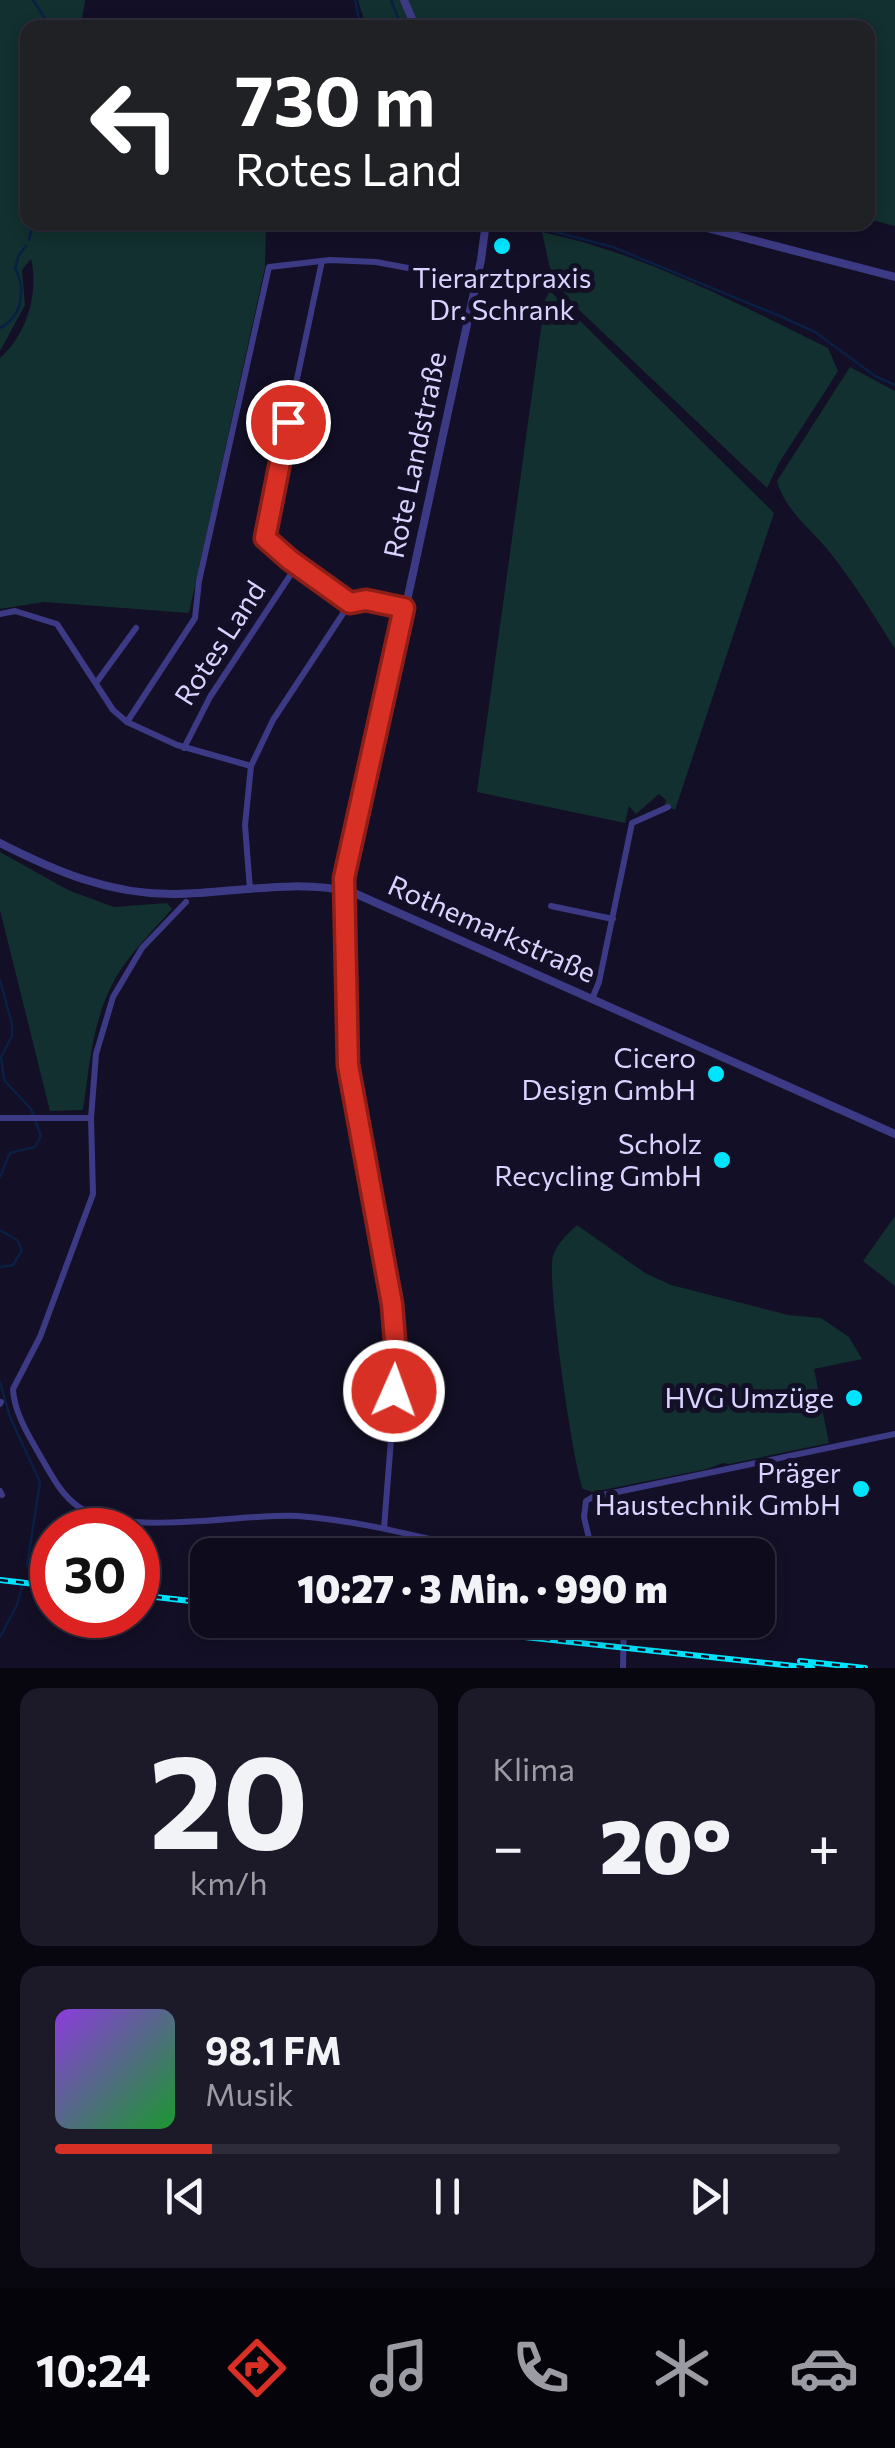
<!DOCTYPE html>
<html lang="de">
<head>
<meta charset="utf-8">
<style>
	body { margin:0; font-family:Commissioner,sans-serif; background:#1c1929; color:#f1f3f6; height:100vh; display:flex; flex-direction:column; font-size:38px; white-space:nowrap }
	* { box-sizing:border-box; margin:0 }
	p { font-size:32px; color:#9b9ba3 }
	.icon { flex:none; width:55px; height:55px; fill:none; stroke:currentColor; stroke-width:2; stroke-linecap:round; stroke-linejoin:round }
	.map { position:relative; height:1668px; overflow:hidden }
	.drawer { display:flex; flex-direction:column; gap:20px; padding:20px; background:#08060f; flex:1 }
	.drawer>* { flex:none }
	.hud { position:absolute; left:20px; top:20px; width:855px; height:210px; border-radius:20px; box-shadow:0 5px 15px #0003,0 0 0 2px #2e2b3b; background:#202124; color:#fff; overflow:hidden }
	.speed { position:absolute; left:30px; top:1508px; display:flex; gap:20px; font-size:50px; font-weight:700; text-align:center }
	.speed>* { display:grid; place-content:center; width:130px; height:130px; border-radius:50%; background:#0e0b1c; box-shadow:0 5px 15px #0003,0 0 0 2px #2e2b3b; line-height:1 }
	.speed .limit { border:15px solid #d22; background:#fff; color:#111 }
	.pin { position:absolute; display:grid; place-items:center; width:85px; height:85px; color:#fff; margin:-42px; border:5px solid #fff; border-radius:50%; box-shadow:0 2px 10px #0007 }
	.me { position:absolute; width:110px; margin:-55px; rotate:2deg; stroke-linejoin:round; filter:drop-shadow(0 0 8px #0008) }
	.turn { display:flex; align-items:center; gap:35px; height:210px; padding:0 50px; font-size:45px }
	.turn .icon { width:130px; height:130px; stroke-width:2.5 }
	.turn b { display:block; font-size:70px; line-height:85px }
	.big { font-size:75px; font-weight:800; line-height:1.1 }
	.drawer .card { flex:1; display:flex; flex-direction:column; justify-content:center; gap:15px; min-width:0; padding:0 35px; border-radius:20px; background:#1c1929 }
	.drawer .dial { align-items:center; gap:0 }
	.dial b { font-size:130px; line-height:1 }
	.song { display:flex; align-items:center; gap:30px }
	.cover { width:120px; height:120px; border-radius:15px; background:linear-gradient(135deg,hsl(270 70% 55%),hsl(130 70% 35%)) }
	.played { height:10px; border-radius:5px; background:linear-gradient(90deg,#d93025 20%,#2e2b3b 20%) }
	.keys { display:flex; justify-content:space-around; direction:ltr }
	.heat { display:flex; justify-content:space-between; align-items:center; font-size:55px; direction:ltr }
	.drawer .tiles { flex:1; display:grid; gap:20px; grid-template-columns:1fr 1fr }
	.card:last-child { grid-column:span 2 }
	.trip { position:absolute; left:190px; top:1538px; width:585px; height:100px; border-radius:20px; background:#0e0b1c; box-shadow:0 5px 15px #0003,0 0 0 2px #2e2b3b; font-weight:800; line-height:100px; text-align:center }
	.tabs { display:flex; height:160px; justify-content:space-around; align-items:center; background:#06040b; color:#9b9ba3 }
	.tabs .icon { width:70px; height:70px }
	.tabs .active { color:#d93025 }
	.tabs b { font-size:45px; color:#f1f3f6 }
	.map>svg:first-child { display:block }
</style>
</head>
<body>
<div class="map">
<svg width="895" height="1668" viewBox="0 0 895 1668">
	<rect width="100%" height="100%" fill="#130f26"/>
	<g fill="#12302f">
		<path d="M0,0H85L81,27L28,28V222L266,223L265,267L189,613L44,602L0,609V358C27,335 39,292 31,259L22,270L25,305L0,351Z"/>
		<polygon points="358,0 895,0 895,226 868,219 868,28 366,27"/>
		<path d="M542,232C643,253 736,303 828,348L838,371L779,463L767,488L574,305L552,277Z"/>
		<polygon points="550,291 774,513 675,810 665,805 666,800 659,794 636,814 629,806 625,823 477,792 545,300"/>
		<path d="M850,367L895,391V649C874,615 853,581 828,550C810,528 785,510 777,481Z"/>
		<path d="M0,852L68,890L114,907L167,903L172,909C150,934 124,959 110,989C92,1025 89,1070 83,1110L50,1111L0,910Z"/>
		<polygon points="895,1216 895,1286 863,1261"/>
		<path d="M577,1225L645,1273L671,1285L788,1315L821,1318L849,1337L862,1359L814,1369L829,1443L729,1464L723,1463L707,1469L593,1492L583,1489C573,1464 546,1278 553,1256C557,1243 568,1234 577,1225Z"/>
	</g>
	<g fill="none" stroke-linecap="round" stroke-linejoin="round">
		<g stroke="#0a1f44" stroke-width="2.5">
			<polyline points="33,0 51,28"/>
			<polyline points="355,0 361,28"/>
			<polyline points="391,0 402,28"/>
			<polyline points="519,222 525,225"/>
			<polyline points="544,229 613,247 782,317 815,332 875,376 895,385"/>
			<polyline points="29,240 33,222"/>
			<path d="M0,328C23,316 26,289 15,268L19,255L26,246"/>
			<polyline points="0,980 12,1024 12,1036 1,1057 4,1080 31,1109 41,1136 35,1147 10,1153 0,1177"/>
			<polyline points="0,1230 17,1240 22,1250 13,1265 0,1267"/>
			<polyline points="0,1382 10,1417 40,1482 27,1566"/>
			<polyline points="0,1637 17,1605 22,1586"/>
		</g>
		<g stroke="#3d3a85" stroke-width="6">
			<polyline points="476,222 486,224"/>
			<path d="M322,261L264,534C281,567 327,576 350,603L365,600L404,608"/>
			<polyline points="0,614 15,611 57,624 113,710 127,722 177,745 251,766"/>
			<polyline points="96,683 136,628"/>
			<polyline points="127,722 195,618 199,581 269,267 330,260 376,262 477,281"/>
			<polyline points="184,748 210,697 297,565"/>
			<polyline points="250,890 245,825 251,766 273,720 350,603"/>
			<polyline points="344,891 348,1065 394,1327 392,1427 384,1528"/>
			<path d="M186,902L142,948L113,997L96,1054L91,1118L93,1194L40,1337L13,1389C14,1413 30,1438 42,1459C52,1476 62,1496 79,1507C125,1538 240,1513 298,1516C367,1521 433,1541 500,1555"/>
			<polyline points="551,906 613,919"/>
			<polyline points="592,999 599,982 632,823 668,807"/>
			<polyline points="0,1118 91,1118"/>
			<polyline points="0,1404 1,1402"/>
			<polyline points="0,1491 2,1495"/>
			<polyline points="572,1555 590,1544"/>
			<polyline points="593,1555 584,1517 586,1501 593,1497 895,1434"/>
			<polyline points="623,1668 624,1620"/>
		</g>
		<g stroke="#3d3a85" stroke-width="8">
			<polyline points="404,0 416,28"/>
			<polyline points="684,222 895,277"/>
			<path d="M0,843C57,872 111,895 176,894C234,893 298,878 354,893L895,1134"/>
			<polyline points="344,891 481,260 486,222"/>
		</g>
		<defs>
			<g id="rail">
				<polyline points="0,1580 52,1586"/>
				<polyline points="138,1595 208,1603"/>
				<polyline points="367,1620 812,1668"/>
				<polyline points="800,1661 865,1668"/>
			</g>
		</defs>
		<use href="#rail" stroke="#00e5ff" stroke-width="6"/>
		<use href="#rail" stroke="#130f26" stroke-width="2.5" stroke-dasharray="8" stroke-linecap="butt"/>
	</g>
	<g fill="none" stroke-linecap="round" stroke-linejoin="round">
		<defs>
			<polyline id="route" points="288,422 265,538 290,560 350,603 366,600 404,608 344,878 348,1065 392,1304 395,1340 394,1391"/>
		</defs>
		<use href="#route" stroke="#8d1f18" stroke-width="25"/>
		<use href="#route" stroke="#d93025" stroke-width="18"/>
	</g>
	<g fill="#00e5ff" stroke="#130f26" stroke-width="4">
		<circle cx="502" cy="246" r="10"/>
		<circle cx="716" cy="1074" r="10"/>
		<circle cx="722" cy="1160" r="10"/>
		<circle cx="854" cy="1398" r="10"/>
		<circle cx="861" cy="1489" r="10"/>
	</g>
	<g text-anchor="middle" stroke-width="10" stroke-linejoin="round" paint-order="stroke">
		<g font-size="28" fill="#d9d4ff" stroke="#130f26" text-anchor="end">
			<text x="502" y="288" text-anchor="middle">Tierarztpraxis<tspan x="502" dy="32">Dr. Schrank</tspan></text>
			<text x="696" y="1068">Cicero<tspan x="696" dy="32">Design GmbH</tspan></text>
			<text x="702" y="1154">Scholz<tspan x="702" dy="32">Recycling GmbH</tspan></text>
			<text x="834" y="1408">HVG Umzüge</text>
			<text x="841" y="1483">Präger<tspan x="841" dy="32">Haustechnik GmbH</tspan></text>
		</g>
		<g font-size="28" fill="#d9d4ff" stroke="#130f26">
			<text transform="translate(415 455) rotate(-78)" y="10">Rote Landstraße</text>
			<text transform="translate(220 643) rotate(-57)" y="10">Rotes Land</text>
			<text transform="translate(492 929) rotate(24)" y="10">Rothemarkstraße</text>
		</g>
	</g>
</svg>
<div class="speed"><div class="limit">30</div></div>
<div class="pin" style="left:288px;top:422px;background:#d93025"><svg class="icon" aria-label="arrive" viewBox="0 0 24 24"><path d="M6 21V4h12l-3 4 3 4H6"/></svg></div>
<svg class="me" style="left:394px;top:1391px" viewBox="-20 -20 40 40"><circle r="17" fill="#d93025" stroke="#fff" stroke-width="3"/><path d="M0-11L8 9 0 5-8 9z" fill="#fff"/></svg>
<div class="trip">10:27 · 3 Min. · 990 m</div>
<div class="hud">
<div class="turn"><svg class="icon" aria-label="left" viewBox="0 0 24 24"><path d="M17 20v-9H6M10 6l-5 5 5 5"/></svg><div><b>730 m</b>Rotes Land</div></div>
</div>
</div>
<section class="drawer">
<div class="tiles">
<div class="card dial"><b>20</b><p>km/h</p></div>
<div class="card"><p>Klima</p>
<div class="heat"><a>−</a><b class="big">20°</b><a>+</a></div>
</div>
<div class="card">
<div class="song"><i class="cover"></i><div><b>98.1 FM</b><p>Musik</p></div></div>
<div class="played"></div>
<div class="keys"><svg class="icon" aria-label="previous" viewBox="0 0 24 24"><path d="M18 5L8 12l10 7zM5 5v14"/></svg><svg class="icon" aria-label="pause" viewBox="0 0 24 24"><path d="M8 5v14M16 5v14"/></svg><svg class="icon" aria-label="next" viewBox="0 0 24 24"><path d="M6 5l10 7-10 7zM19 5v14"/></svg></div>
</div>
</div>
</section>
<nav class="tabs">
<b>10:24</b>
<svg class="icon active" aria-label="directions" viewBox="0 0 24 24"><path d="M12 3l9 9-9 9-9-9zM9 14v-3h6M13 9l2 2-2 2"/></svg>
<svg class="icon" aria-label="music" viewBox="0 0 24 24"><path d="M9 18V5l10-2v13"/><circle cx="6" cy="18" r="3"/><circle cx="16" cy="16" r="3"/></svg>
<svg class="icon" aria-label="phone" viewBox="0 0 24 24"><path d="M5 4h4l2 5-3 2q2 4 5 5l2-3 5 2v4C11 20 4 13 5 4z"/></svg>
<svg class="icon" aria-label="climate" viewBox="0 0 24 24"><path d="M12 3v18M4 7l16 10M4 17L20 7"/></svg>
<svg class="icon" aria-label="car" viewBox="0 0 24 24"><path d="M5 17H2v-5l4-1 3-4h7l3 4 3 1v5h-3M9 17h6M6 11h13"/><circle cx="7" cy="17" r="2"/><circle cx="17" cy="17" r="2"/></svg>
</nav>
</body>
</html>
